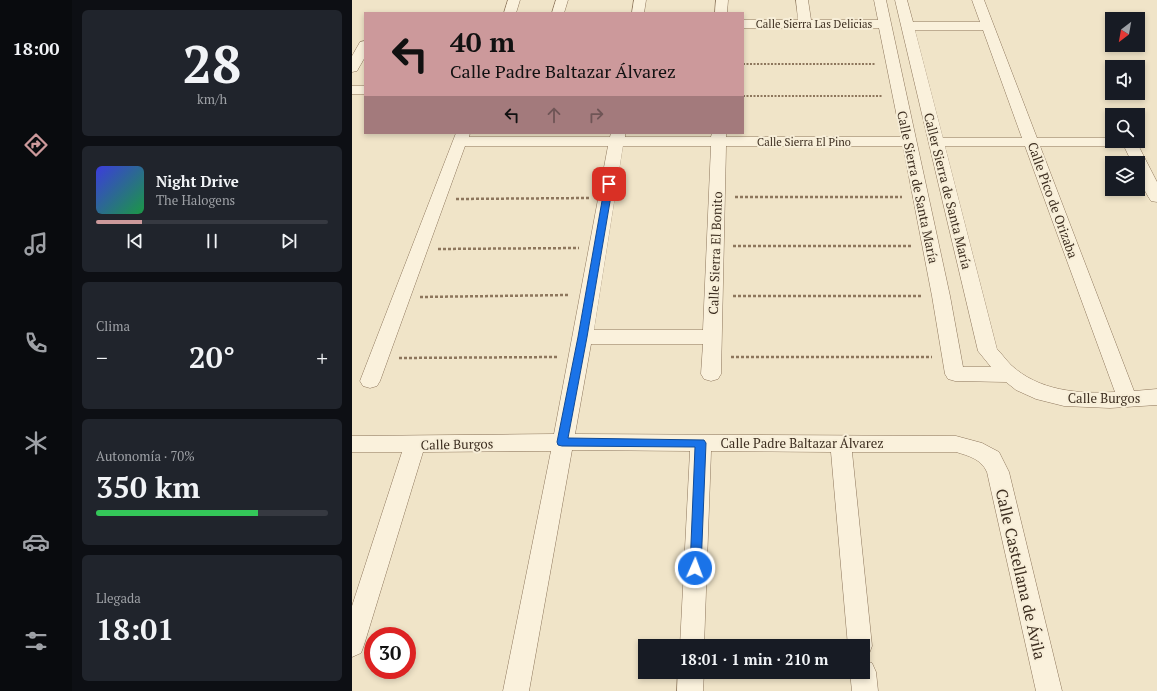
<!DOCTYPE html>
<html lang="es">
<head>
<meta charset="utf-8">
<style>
	body { margin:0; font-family:"PT Serif",serif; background:#20242c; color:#f1f3f6; height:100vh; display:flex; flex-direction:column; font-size:15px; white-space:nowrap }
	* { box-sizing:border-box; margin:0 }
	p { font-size:13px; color:#9ea1a6 }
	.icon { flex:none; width:22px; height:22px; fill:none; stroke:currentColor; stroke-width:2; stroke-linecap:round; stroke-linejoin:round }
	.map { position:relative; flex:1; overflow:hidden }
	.panel { display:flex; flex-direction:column; gap:10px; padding:10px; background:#0d0f14; width:280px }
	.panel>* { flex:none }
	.guide { position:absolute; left:12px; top:12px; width:380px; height:122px; border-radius:0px; box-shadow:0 2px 6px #0003; background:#cc999b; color:#111; overflow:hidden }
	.needle { width:26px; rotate:211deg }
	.buttons { position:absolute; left:753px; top:12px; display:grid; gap:8px }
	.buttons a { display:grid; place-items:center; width:40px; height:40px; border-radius:0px; background:#171b24; box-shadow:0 2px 6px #0003; font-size:20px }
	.speed { position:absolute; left:12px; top:627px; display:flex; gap:8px; font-size:20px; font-weight:700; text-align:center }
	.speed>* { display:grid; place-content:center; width:52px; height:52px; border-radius:50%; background:#171b24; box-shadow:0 2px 6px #0003; line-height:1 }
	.speed .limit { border:6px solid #d22; background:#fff; color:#111 }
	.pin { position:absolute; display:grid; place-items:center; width:34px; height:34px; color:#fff; margin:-17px; border-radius:8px; box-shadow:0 2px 6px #0006 }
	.me { position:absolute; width:44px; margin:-22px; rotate:2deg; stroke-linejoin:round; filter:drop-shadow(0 0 3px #0008) }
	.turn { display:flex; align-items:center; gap:14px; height:84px; padding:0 20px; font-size:18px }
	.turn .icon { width:52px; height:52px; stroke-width:2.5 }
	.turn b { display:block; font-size:28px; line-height:34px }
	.lanes { display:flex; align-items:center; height:38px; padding:0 20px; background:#0003; justify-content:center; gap:20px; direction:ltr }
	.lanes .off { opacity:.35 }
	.big { font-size:30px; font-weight:700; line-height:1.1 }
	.panel .card { flex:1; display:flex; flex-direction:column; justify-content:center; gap:6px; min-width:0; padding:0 14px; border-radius:6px; background:#20242c }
	.panel .dial { align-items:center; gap:0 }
	.dial b { font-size:52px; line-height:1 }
	.song { display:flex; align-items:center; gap:12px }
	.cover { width:48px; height:48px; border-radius:6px; background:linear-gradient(135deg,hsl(240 70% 55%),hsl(140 70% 35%)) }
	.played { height:4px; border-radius:2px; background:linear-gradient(90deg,#cc999b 20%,#363941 20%) }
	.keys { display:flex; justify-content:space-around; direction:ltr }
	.heat { display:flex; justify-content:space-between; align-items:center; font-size:22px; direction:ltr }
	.charge { height:6px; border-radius:3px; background:linear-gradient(90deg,#34c759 70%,#363941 0) }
	.trip { position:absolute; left:286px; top:639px; width:232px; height:40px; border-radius:0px; background:#171b24; box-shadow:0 2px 6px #0003; font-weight:700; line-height:40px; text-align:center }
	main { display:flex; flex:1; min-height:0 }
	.dock { display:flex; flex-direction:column; width:72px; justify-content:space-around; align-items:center; background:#090b0e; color:#9ea1a6 }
	.dock .icon { width:28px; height:28px }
	.dock .on { color:#cc999b }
	.dock b { font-size:18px; color:#f1f3f6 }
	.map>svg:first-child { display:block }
</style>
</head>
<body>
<main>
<nav class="dock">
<b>18:00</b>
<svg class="icon on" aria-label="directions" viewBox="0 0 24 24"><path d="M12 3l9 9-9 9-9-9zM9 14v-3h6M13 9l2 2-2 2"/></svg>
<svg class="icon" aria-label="music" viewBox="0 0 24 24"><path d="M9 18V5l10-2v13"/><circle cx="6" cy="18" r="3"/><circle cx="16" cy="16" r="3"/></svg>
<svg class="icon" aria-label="phone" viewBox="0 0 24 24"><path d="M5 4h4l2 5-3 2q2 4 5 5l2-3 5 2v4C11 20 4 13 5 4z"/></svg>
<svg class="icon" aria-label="climate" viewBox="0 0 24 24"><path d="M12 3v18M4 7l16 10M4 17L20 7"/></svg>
<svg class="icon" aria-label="car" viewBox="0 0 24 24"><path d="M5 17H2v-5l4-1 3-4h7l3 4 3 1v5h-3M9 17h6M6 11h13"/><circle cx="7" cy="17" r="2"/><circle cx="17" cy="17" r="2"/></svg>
<svg class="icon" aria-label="filters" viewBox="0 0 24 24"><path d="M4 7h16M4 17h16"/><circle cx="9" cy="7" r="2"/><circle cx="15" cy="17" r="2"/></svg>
</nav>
<section class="panel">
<div class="card dial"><b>28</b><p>km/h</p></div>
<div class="card">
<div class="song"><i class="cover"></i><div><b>Night Drive</b><p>The Halogens</p></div></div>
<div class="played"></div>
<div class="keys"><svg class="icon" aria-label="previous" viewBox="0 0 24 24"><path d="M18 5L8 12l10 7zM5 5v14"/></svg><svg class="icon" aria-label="pause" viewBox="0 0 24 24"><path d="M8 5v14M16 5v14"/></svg><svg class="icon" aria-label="next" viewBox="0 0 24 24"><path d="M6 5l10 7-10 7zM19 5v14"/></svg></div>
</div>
<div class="card"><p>Clima</p>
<div class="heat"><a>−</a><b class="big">20°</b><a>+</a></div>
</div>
<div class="card"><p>Autonomía · 70%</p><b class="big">350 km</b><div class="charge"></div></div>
<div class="card"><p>Llegada</p><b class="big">18:01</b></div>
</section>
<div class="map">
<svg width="805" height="691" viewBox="0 0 805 691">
	<rect width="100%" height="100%" fill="#f0e4c8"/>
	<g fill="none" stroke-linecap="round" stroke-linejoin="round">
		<defs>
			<g id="minor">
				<polygon points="156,0 168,0 164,13 152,13"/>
				<polygon points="204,0 216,0 212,13 200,13"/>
				<polygon points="282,0 294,0 292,13 280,13"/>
				<polygon points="364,0 376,0 375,13 363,13"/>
				<path d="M444,0H456L459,20H526L522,0H534L598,296L611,367H639L626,351L543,0H555L561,22H628L620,0H632L685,138H760V141H784L805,182V202L799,201C791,189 786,177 786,163H780L772,146H688L782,391L805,389V405L758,408L712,406L684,399L664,390L654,382L603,381L596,379L593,374L580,296L551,146H374L369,374L366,379L359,381L352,379L349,374L351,344H239L223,434L604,436L630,443L647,452L657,472L710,691H684L635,472C629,459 617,456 604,452H500L520,646L517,654L511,657V646H496L479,452L359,451L352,646H328L338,451L220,450L177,691H151L199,451L71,452L12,645L9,653L0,657V606L50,452H0V436L202,434L256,146H113L28,381L25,386L18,388L11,386L8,381L104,133H118L117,137H258L259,133H273V137H359L360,133H374V137H549L527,28H391V20H446ZM563,30H631L670,138H591ZM271,146H359L351,330H242ZM593,146H673L763,392C726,394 687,391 659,365C654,360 650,354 645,349Z"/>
				<polygon points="13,41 13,57 5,71 0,72 0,56 8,42"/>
				<rect x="0" y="86" width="13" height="8"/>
				<polygon points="511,660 520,663 524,672 526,691 500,691 498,672 511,672"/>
				<polygon points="326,672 352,672 351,691 325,691"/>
			</g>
		</defs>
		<use href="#minor" stroke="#8d765c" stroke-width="1"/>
		<g stroke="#8d765c" stroke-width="2" stroke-dasharray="2 1.5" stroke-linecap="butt">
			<polyline points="391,64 524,64"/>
			<polyline points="391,96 530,96"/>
		</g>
		<g stroke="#8d765c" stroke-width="2.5" stroke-dasharray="3 2" stroke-linecap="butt">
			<polyline points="383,197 550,197"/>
			<polyline points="104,199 237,198"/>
			<polyline points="381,246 560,246"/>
			<polyline points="86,249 227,248"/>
			<polyline points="381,296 570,296"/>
			<polyline points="68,297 217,295"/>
			<polyline points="379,357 580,357"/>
			<polyline points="47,358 206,357"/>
		</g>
		<use href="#minor" fill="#faf1dc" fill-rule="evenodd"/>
	</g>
	<polygon fill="#1a73e8" stroke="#114b97" points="257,181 261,184 235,337 216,438 352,440 354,443 349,568 347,571 343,573 339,571 338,568 343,447 210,446 206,445 205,442 226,337 253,184"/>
	<g text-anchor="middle" stroke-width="4" stroke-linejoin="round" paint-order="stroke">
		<g font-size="11" fill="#3d2e20" stroke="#f7eed8">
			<text x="462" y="28">Calle Sierra Las Delicias</text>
			<text x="452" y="146">Calle Sierra El Pino</text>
		</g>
		<g font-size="13" fill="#3d2e20" stroke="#f7eed8">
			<text transform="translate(566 187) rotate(78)" y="5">Calle Sierra de Santa María</text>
			<text transform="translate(596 191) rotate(76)" y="5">Caller Sierra de Santa María</text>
			<text transform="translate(701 200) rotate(70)" y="5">Calle Pico de Orizaba</text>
			<text transform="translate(363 253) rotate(-88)" y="5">Calle Sierra El Bonito</text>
			<text x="752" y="403">Calle Burgos</text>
			<text x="450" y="448">Calle Padre Baltazar Álvarez</text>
			<text transform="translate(105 444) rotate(-1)" y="5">Calle Burgos</text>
		</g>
		<g font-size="16" fill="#3d2e20" stroke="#f7eed8">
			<text transform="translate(669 574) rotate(77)" y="6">Calle Castellana de Ávila</text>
		</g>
	</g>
</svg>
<div class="buttons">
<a><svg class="needle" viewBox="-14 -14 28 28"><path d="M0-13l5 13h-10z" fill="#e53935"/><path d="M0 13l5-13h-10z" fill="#9ea1a6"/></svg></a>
<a><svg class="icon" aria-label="sound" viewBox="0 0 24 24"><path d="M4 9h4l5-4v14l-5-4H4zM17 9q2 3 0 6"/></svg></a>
<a><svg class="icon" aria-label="search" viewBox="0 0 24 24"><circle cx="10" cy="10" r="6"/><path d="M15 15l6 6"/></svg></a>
<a><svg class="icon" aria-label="layers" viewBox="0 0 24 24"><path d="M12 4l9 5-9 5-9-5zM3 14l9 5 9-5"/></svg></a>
</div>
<div class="speed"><div class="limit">30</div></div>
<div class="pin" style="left:257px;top:184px;background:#d93025"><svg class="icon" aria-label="arrive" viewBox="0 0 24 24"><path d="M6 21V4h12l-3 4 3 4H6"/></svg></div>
<svg class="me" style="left:343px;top:568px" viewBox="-20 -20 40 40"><circle r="17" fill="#1a73e8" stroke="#fff" stroke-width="3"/><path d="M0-11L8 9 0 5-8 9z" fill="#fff"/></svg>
<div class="trip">18:01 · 1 min · 210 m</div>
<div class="guide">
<div class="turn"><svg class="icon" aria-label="left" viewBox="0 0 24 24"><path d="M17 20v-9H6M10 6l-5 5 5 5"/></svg><div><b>40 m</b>Calle Padre Baltazar Álvarez</div></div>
<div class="lanes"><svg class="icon" aria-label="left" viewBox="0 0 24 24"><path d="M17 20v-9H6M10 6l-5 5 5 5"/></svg><svg class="icon off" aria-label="ahead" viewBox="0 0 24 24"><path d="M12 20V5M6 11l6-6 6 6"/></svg><svg class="icon off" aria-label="right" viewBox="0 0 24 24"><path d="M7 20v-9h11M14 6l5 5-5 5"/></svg></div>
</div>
</div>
</main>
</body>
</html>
